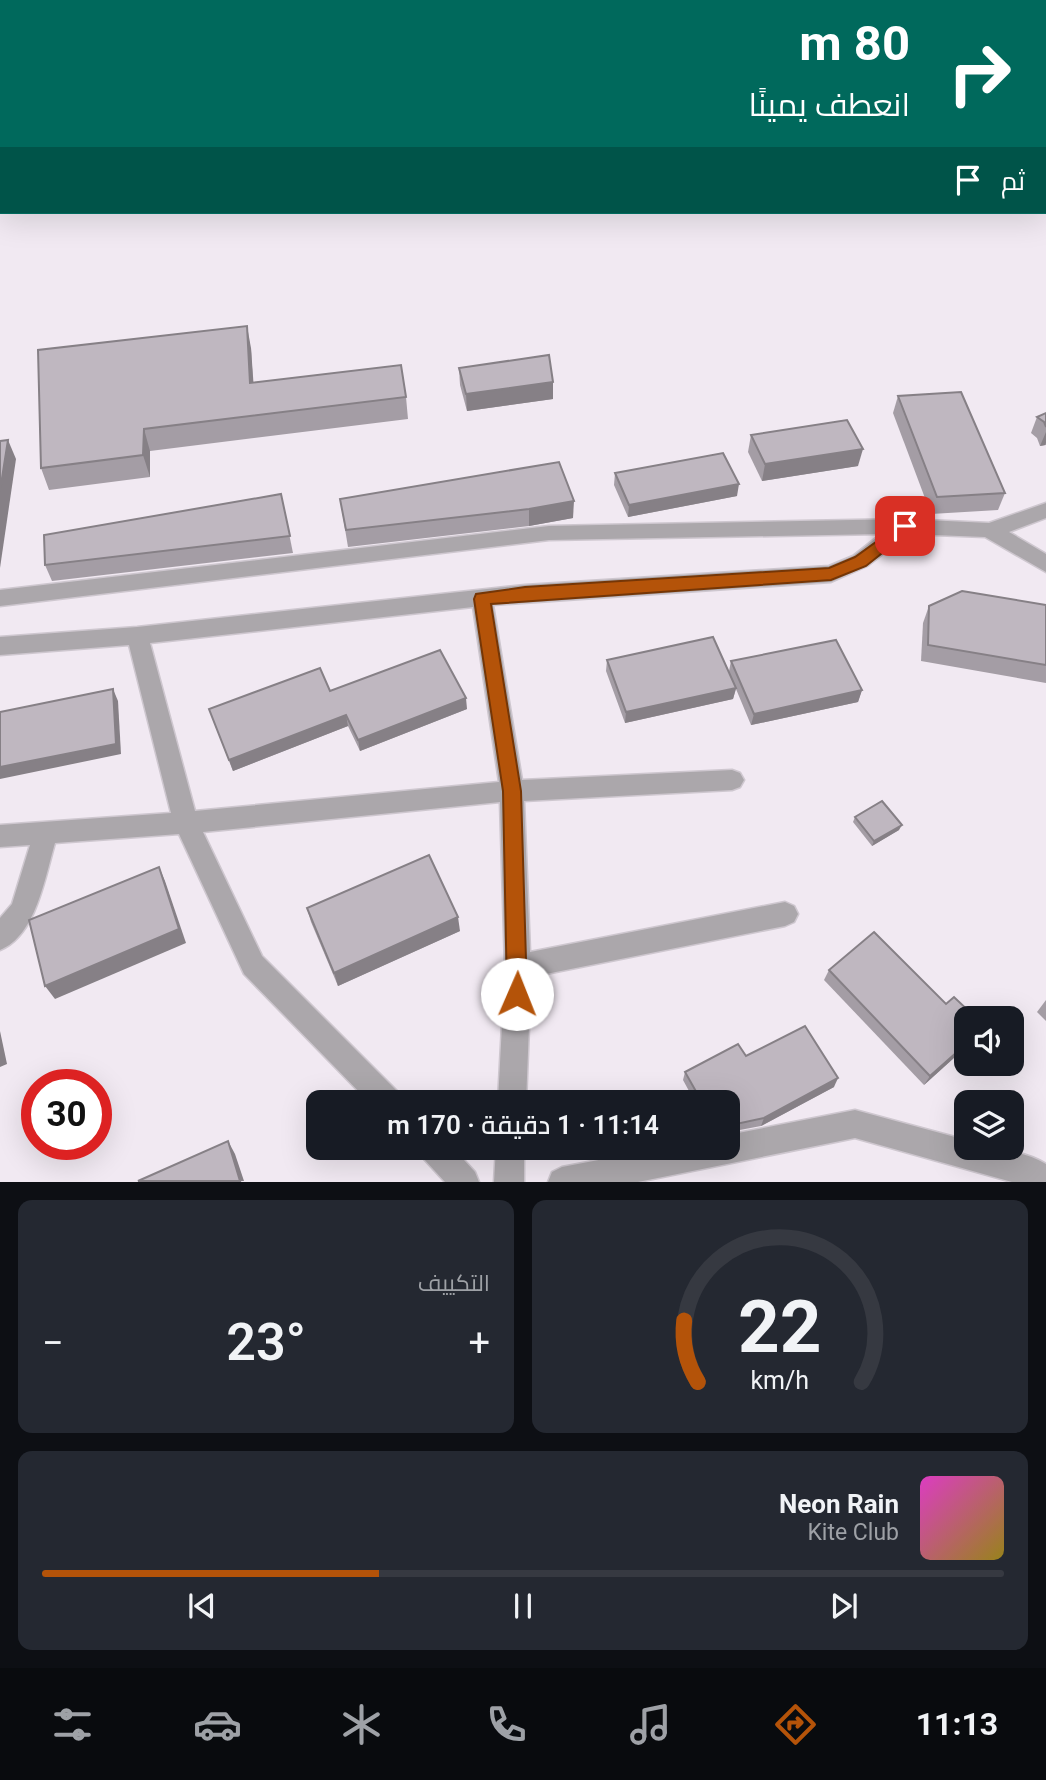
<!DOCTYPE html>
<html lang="ar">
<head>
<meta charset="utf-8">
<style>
	body { margin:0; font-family:Roboto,Cairo,sans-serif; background:#242831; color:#f1f3f6; direction:rtl; height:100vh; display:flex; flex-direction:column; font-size:26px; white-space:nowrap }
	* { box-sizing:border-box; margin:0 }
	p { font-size:23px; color:#9ea1a6 }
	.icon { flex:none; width:38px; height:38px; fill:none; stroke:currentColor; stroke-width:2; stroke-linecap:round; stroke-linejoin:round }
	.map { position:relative; height:1182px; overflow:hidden; direction:ltr }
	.details { display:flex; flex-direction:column; gap:18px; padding:18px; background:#0d0f14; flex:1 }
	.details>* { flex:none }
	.top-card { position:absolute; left:0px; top:0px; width:1046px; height:214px; box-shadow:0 7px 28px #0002; direction:rtl; background:#00695c; color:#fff; overflow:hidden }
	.controls { position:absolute; left:954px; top:1006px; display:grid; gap:14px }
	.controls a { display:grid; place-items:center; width:70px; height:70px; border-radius:14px; background:#171b24; box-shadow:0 7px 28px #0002; font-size:35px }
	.speed { position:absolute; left:21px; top:1069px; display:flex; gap:14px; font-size:35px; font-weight:700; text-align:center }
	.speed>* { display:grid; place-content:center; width:91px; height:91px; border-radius:50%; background:#171b24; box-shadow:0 7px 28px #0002; line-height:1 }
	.speed .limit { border:10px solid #d22; background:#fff; color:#111 }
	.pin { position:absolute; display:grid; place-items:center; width:60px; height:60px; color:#fff; margin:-30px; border-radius:14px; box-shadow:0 4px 10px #0006 }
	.me { position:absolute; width:77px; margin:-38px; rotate:1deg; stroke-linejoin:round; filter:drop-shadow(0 0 5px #0008) }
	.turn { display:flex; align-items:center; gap:24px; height:147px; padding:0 21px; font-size:32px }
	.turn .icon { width:91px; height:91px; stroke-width:2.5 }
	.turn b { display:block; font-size:49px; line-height:60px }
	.then { display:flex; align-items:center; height:66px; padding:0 21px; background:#0003; gap:14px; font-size:26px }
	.big { font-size:52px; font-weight:600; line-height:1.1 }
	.details .card { flex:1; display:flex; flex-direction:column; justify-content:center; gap:10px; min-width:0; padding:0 24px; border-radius:14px; background:#242831 }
	.details .dial { align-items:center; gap:0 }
	.dial svg { height:182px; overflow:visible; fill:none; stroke:#363941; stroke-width:7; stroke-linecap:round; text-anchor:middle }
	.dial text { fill:#f1f3f6; stroke:none }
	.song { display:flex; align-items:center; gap:21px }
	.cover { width:84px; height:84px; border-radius:10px; background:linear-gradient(135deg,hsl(310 70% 55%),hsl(50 70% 35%)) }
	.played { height:7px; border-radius:4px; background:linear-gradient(90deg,#b45309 35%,#363941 35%) }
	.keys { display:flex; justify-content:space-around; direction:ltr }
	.heat { display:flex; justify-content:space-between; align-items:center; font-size:38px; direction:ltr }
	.details .tiles { flex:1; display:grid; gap:18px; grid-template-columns:1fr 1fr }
	.card:last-child { grid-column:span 2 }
	.trip { position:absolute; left:306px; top:1090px; width:434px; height:70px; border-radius:14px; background:#171b24; box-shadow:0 7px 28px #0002; font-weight:600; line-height:70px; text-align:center; direction:rtl }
	.tabs { display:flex; height:112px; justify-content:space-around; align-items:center; background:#090b0e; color:#9ea1a6 }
	.tabs .icon { width:49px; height:49px }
	.tabs .active { color:#b45309 }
	.tabs b { font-size:32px; color:#f1f3f6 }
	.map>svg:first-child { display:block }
</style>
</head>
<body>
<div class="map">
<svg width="1046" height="1182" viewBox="0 0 1046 1182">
	<rect width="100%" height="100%" fill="#f1e9f2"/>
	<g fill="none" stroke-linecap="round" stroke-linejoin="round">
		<defs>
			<g id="minor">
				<path d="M1046,503V518L1009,532L1046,554V572L985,537L909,534L867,566L831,582L493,605L522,780L732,770L740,773L744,780L740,787L732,790L524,801L530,952L785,902L794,906L798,914L794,922L785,926L531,977L526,1102H498L505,967L500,802L203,832L262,956L398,1092L402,1102H369L244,974L179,834L55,843C45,877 36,936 0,950V918L12,904L30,845L0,847V825L171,813L129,645L0,655V637L137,627L525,585L829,566L853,556L881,534L549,540L0,606V590L549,526L905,519L989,523ZM473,607L499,782L195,811L150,643Z"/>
				<path d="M855,1110L966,1140V1148C993,1148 1023,1150 1046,1164V1182H1012L855,1138L638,1182H548L552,1172L562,1167L661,1148H728V1135Z"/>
				<polygon points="419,1148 453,1148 475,1172 479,1182 445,1182 423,1158"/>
				<polygon points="496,1148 524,1148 524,1182 494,1182"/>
			</g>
		</defs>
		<use href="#minor" stroke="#cec7cf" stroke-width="3"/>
		<use href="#minor" fill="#aba7ab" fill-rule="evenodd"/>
	</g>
	<g fill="#a49da5">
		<polygon points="251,348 253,383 406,397 408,419 150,451 150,477 49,490 41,468"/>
		<polygon points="459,368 553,399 467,411 460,385"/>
		<polygon points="898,396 1005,493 998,510 931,514 893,413"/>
		<polygon points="1046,413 1046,445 1040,446 1037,438 1031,433 1037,417"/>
		<polygon points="751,435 858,466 762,481 748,452"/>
		<polygon points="559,462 573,518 529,526 348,547 340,499"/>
		<polygon points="615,473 737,496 628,517 614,485"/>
		<polygon points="281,494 293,553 52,581 45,565"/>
		<polygon points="1046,605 1046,683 921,661 923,623 929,606"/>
		<polygon points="607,660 729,671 731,661 862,690 858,702 751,725 736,689 733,699 625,723 606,671"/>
		<polygon points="330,691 467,709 360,751 348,726 233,771 213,720"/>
		<polygon points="855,817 899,830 872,846 853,822"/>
		<polygon points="307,908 460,931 338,986 311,922"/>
		<polygon points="829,970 966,1047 924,1085 824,980"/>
		<polygon points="1046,1000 1046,1021 1037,1012"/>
		<polygon points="746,1056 834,1087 761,1126 729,1132 728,1138 728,1102 695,1102 683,1080 685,1072"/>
	</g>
	<g fill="#868086">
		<polygon points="247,326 251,348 255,405 250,383"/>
		<polygon points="553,382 553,399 467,411 466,394"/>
		<polygon points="144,429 150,451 150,477 143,455"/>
		<polygon points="1046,432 1046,443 1045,445 1040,446"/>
		<polygon points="8,440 16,459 0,568 0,491"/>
		<polygon points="863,449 858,466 762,481 765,464"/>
		<polygon points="739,484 737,496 628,517 629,505"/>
		<polygon points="574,501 573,518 529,526 529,509"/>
		<polygon points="736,688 733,699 625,723 626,712"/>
		<polygon points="113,689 118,701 121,754 0,779 0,767"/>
		<polygon points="862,690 858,702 751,725 754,714"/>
		<polygon points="466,698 467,709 360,751 358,740"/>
		<polygon points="346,715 348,726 233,771 229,760"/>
		<polygon points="902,825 899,830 872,846 874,841"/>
		<polygon points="159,867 165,881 186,943 55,999 45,986"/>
		<polygon points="458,917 460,931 338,986 334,973"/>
		<polygon points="0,1031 7,1064 0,1067"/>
		<polygon points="966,1044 966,1047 924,1085 930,1076"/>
		<polygon points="838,1078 834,1087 761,1126 764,1118"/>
		<polygon points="228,1141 235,1154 244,1181 240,1181"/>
	</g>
	<g fill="#bfb7c0" stroke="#868086" stroke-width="2">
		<polygon points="247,326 250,383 401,365 406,397 144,429 143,455 41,468 38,350"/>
		<polygon points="549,355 553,382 466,394 459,368"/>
		<polygon points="961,392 1005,493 937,497 898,396"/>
		<polygon points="1046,413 1046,427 1044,422 1037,417"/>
		<polygon points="847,420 863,449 765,464 751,435"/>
		<polygon points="8,440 0,491 0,441"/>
		<polygon points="723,453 739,484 629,505 615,473"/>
		<polygon points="559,462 574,501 529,509 346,530 340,499"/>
		<polygon points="281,494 290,536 45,565 44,535"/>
		<polygon points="962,591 1046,605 1046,665 928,645 929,606"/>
		<polygon points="713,637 736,688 626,712 607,660"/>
		<polygon points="836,640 862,690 754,714 731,661"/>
		<polygon points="440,650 466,698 358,740 346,715 229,760 209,709 320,668 330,691"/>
		<polygon points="113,689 116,744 0,767 0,712"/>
		<polygon points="882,801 902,825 874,841 855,817"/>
		<polygon points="429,855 458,917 334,973 307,908"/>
		<polygon points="159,867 179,929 45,986 29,920"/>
		<polygon points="874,932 946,1004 954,997 976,1018 966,1018 966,1044 930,1076 829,970"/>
		<polygon points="805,1026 838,1078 764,1118 731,1125 728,1137 728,1102 702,1102 685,1072 738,1044 746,1056"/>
		<polygon points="228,1141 240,1181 138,1181"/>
	</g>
	<polygon fill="#b45309" stroke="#753606" stroke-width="2" points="905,521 913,526 911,530 866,566 831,580 491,604 521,791 527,994 524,1001 517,1004 510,1001 507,994 503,791 474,599 476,594 525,587 829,568 855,557"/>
</svg>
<div class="controls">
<a><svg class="icon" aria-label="sound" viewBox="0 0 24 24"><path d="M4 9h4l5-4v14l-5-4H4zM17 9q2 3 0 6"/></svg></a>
<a><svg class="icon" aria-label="layers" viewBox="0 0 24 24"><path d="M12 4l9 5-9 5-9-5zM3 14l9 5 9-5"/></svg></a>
</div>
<div class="speed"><div class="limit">30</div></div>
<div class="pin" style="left:905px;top:526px;background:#d93025"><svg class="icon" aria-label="arrive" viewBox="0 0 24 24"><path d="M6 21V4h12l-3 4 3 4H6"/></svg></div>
<svg class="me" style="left:517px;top:994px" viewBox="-20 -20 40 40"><circle r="19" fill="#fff"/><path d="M0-13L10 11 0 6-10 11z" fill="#b45309"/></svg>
<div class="trip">11:14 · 1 دقيقة · 170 m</div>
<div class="top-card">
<div class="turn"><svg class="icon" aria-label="right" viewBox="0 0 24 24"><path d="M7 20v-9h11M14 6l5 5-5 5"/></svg><div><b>80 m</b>انعطف يمينًا</div></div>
<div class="then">ثم<svg class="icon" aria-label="arrive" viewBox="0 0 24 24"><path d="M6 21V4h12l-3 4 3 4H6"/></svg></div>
</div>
</div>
<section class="details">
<div class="tiles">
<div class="card dial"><svg viewBox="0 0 100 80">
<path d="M14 69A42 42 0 1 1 86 69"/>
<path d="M14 69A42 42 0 0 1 8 42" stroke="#b45309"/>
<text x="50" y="56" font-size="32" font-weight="700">22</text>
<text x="50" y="72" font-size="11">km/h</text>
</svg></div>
<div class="card"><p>التكييف</p>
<div class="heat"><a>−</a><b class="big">23°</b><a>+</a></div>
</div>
<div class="card">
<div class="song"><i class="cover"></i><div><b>Neon Rain</b><p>Kite Club</p></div></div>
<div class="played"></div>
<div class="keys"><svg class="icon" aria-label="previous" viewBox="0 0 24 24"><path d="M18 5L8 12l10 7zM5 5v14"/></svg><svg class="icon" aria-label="pause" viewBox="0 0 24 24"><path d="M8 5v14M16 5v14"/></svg><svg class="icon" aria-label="next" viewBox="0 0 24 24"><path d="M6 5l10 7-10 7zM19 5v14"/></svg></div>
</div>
</div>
</section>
<nav class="tabs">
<b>11:13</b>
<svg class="icon active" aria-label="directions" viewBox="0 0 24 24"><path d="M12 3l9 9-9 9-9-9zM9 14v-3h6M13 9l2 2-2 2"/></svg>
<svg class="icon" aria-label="music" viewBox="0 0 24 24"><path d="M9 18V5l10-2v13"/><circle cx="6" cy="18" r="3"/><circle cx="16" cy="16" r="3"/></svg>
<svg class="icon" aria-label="phone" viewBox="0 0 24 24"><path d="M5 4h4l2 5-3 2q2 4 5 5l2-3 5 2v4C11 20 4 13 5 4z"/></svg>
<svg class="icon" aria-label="climate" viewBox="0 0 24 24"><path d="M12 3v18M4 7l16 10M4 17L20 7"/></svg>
<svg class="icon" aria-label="car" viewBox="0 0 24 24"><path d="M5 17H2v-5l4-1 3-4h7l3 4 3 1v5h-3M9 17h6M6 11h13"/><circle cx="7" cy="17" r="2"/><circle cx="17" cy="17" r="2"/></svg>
<svg class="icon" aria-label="filters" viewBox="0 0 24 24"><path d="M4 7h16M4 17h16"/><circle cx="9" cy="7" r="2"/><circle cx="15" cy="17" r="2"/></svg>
</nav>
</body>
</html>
